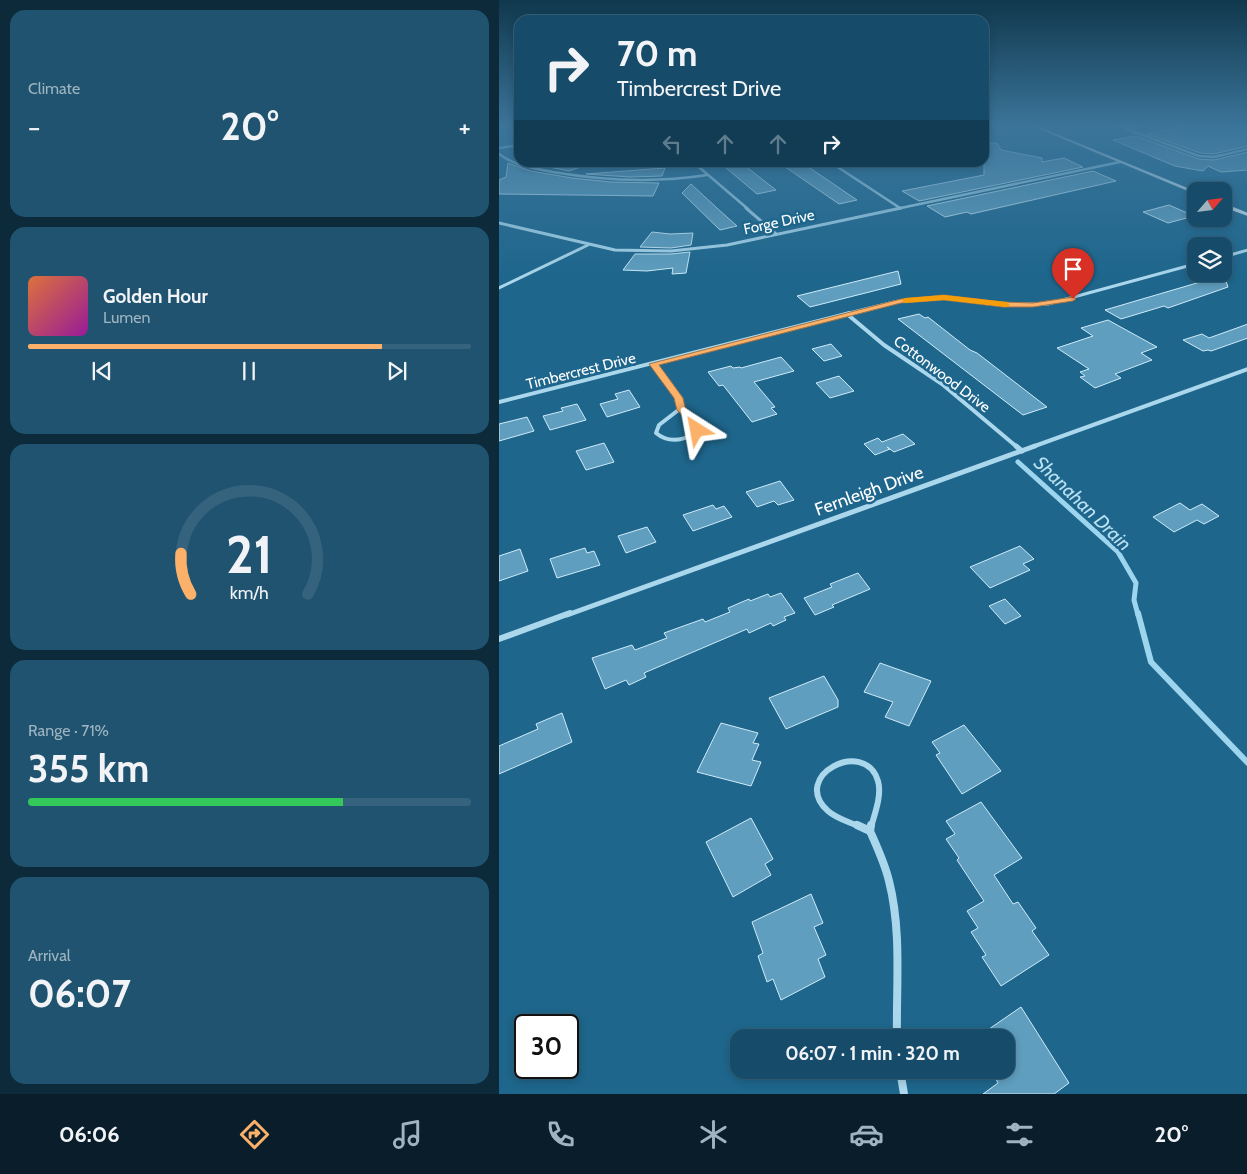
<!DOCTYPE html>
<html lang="en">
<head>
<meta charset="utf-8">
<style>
	body { margin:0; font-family:Cabin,sans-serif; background:#1f536f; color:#f1f3f6; height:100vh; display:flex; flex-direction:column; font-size:19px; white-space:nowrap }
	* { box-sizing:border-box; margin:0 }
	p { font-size:16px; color:#9eb4c0 }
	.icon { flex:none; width:28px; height:28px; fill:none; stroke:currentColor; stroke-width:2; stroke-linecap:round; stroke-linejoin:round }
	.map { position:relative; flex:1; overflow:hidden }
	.sheet { display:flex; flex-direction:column; gap:10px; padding:10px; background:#0c2a3a; width:499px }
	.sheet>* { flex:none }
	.banner { position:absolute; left:15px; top:15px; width:475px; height:152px; border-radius:15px; box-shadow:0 2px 8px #0003,0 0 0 1px #35637d; background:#164c69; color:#f1f3f6; overflow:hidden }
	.needle { width:32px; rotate:62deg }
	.buttons { position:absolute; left:688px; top:182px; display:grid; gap:10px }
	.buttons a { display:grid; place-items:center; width:45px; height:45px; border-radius:10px; background:#164c69; box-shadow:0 2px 8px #0003,0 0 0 1px #35637d; font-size:25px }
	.speed { position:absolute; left:15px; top:1014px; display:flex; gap:10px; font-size:25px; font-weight:700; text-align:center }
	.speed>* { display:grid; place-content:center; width:65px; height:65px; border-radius:50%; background:#164c69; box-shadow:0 2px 8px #0003,0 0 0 1px #35637d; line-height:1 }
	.speed .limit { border:2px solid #111; border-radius:8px; background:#fff; color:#111 }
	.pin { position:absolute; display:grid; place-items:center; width:42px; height:42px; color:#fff; margin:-51px -21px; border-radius:50% 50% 50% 0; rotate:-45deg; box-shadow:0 0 5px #0007 }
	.pin .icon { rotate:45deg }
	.me { position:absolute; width:55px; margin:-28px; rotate:326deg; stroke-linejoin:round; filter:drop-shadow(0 0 4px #0008) }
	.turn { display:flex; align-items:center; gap:18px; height:105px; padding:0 20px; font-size:22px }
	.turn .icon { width:65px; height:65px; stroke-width:2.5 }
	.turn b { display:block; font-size:35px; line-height:42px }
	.lanes { display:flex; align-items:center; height:48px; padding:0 20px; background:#0003; justify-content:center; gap:25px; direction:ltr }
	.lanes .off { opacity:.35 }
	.big { font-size:38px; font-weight:700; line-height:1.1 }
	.sheet .card { flex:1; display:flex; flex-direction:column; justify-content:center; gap:8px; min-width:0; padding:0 18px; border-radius:15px; background:#1f536f }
	.sheet .dial { align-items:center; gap:0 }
	.dial svg { height:130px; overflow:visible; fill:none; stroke:#35637d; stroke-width:7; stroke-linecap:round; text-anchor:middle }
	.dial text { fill:#f1f3f6; stroke:none }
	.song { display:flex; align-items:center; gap:15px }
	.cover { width:60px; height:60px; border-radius:8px; background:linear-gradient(135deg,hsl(20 70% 55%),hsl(300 70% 35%)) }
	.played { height:5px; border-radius:2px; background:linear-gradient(90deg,#fbb169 80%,#35637d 80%) }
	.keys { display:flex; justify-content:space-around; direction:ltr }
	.heat { display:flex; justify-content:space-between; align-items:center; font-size:28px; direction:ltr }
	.charge { height:8px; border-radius:4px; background:linear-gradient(90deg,#34c759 71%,#35637d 0) }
	.trip { position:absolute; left:231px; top:1029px; width:285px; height:50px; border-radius:15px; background:#164c69; box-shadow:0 2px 8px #0003,0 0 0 1px #35637d; font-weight:700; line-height:50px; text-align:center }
	.menu { display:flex; height:80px; justify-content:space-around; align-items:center; background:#091e2a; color:#9eb4c0 }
	.menu .icon { width:35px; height:35px }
	.menu .on { color:#fbb169 }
	.menu b { font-size:22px; color:#f1f3f6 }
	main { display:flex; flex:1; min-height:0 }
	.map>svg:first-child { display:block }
</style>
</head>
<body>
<main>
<section class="sheet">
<div class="card"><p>Climate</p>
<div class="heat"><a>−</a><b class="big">20°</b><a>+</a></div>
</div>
<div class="card">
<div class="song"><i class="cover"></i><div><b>Golden Hour</b><p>Lumen</p></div></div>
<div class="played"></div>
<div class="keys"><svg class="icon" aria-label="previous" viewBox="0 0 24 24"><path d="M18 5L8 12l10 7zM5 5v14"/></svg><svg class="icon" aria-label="pause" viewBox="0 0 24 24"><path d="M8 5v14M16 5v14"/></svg><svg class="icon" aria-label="next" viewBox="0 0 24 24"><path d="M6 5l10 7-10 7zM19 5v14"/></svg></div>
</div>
<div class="card dial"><svg viewBox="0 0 100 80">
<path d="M14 69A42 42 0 1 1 86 69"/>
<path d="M14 69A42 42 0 0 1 8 44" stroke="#fbb169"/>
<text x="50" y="56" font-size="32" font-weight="700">21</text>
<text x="50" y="72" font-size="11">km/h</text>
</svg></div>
<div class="card"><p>Range · 71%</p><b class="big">355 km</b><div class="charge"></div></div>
<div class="card"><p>Arrival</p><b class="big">06:07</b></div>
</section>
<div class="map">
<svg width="749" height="1094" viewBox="0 0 749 1094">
	<rect width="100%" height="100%" fill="#1e668c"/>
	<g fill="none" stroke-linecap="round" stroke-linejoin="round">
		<polyline stroke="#9dd5ee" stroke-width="5" points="519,462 619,552 637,583 635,600 639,615"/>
		<polyline stroke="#9dd5ee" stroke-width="6" points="639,613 652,662 749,763"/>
	</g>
	<g fill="#5f9ebe" stroke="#cfebf9">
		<polygon points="687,126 749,126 749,146 715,154 701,153 648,134"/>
		<polygon points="637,136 700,159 715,160 749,152 749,170 722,172 709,166 704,171 676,166 614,140"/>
		<polygon points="485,143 498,143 502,150 543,158 543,162 565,158 584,167 420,201 403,191 485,175"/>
		<polygon points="25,162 89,162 90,164 70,171"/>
		<polygon points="220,162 241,162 277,190 258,194"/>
		<polygon points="279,162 306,162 308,166 358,200 340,204"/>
		<polygon points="9,163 32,171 73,178 112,182 160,183 154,196 0,194 0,180 7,177"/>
		<polygon points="166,168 163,176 131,177 87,174"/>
		<polygon points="594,171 617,181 472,214 468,212 446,217 428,206"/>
		<polygon points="192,184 219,209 238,226 221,230 183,193"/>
		<polygon points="670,205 695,216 669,223 644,212"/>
		<polygon points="153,232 171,234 194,233 192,245 172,248 141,247"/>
		<polygon points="191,252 187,273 173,274 174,268 148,271 124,270 136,254 172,254"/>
		<polygon points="399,271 402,284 311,307 298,296"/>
		<polygon points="725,275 729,287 669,308 665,306 622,319 606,310"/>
		<polygon points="420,314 426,318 429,317 471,350 478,353 548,407 524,415 399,319"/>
		<polygon points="609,320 658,347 642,353 653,360 616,374 622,378 596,388 581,377 586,376 581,372 590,369 558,348 594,336 582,328"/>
		<polygon points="749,324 749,338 712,351 709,350 704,351 684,340 703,334 710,338"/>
		<polygon points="332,344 343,356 325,361 313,349"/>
		<polygon points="282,357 295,371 255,382 276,407 272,408 278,414 253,422 224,385 220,386 209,372 232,366 234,368 241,367 242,368"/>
		<polygon points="340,376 355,391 331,398 317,383"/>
		<polygon points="130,390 141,407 108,417 101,404 119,399 116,394"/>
		<polygon points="78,404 87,420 51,430 44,416 64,411 62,408"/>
		<polygon points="28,417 35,431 0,441 0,424"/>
		<polygon points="404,434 416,444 395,452 388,447 391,449 376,455 365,444 379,438 383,442"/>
		<polygon points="105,443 115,462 87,470 77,451"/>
		<polygon points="281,481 295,500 279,505 275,501 258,507 247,492"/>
		<polygon points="681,503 691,510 703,504 720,516 705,524 698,520 675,532 654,517"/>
		<polygon points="214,505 217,509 225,506 233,517 194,531 184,515"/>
		<polygon points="148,527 157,542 127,553 119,536"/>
		<polygon points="521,546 535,559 524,564 531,570 491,588 471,567"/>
		<polygon points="86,548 88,553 95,551 101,565 58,578 51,559"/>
		<polygon points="21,549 29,571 0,581 0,556"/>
		<polygon points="359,573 371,589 333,605 335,607 316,615 305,598 333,587 331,584"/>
		<polygon points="282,593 296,613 285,617 287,620 274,626 272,623 250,633 248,629 145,673 147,677 130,685 127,680 106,689 93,658 133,645 136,650 168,638 165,633 204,619 206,622 231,612 229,608 250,599 251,601 269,594 271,597"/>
		<polygon points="506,599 522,616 506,624 490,606"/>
		<polygon points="381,663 432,681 410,726 386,717 394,702 365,692"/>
		<polygon points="325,676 339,700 339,707 287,729 270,698"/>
		<polygon points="63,713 73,742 0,774 0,746 39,729 37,724"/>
		<polygon points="222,723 259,733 254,743 260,744 253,760 262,762 252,786 198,772"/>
		<polygon points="465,725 502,771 463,794 437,755 441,753 433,742"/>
		<polygon points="482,802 523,858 495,875 514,904 519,902 537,928 533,931 550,955 502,986 483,957 487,955 472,932 479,928 468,911 485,901 458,860 460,858 447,839 456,834 447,821"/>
		<polygon points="252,818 274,859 266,864 272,875 234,897 207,842"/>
		<polygon points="312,894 324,923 315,927 327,955 319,959 326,977 282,1000 274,979 268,982 259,956 264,953 253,922"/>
		<polygon points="522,1007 570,1083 555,1094 484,1094 499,1083 492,1070 508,1070 508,1038 477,1038"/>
	</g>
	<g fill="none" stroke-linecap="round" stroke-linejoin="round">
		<g stroke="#aad7ec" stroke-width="2.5">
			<polyline points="619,126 700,156 715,157 749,149"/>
			<polyline points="627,129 641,126"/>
			<polyline points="0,148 20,145"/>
			<path d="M0,154C16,166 35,168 54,172C106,181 156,183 208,175"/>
			<polyline points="194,162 249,209"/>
			<polyline points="331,162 401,208"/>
			<polyline points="397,209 621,162"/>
		</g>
		<g stroke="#aad7ec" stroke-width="3">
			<polyline points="247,208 277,234"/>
			<polyline points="0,223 116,250 172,251 228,245 402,208"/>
			<polyline points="724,257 749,250"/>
			<polyline points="0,288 89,245"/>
			<polyline points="346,314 395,302 445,298 504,304 549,304 696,264"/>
		</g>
		<g stroke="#aad7ec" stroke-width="4">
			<polyline points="348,314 385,345 443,384 518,447"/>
			<polyline points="155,364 179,398 182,408"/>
			<polyline points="0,402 351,313"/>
			<path d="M182,408L190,414L198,425L195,434C182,441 169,443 157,433L160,425Z"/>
			<polyline points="533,447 749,369"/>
		</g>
		<g stroke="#aad7ec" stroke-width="5">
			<polyline points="517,446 523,451"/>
			<polyline points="68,615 536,446"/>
		</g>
		<g stroke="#aad7ec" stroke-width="6">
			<polyline points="0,639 71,613"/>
			<path d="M361,827C351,822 338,819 329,811C290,776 366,737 379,781C383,795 376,813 372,827"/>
		</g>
		<g stroke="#aad7ec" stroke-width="8">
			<polyline points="358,825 371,831 372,825"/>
			<path d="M371,831C378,847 386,864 390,881C403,932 397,986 398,1038"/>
			<polyline points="401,1070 405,1094"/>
		</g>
		<g fill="#d6edf9" fill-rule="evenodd">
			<polygon points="533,126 538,126 696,191 696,194"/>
			<polygon points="724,203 749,213 749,216 724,207"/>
		</g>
	</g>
	<linearGradient id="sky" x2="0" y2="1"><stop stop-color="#10384d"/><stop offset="0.45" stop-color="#3b7499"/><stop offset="1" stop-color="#3b7499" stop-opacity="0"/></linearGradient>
	<rect width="749" height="279" fill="url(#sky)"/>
	<polygon fill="#fbb169" stroke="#a37344" points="445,295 504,302 534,303 574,297 577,299 574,301 534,307 504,307 445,300 402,303 160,365 184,398 186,407 201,421 202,430 198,432 194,432 191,422 178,410 175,398 150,364 402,299"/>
	<polygon fill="#f59e0b" points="445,295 508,302 511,305 508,307 445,300 406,303 403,300 406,298"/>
	<g text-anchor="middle" stroke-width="5" stroke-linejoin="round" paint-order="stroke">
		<g font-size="15" fill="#fff" stroke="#1e668c">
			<text transform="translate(280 222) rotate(-12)" y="5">Forge Drive</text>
			<text transform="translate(82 371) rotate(-14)" y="5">Timbercrest Drive</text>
			<text transform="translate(443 374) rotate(37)" y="5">Cottonwood Drive</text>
		</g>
		<g font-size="18" fill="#fff" stroke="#1e668c">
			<text transform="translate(370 491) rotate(-20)" y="6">Fernleigh Drive</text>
		</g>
		<g font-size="19" font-style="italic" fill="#bae2f4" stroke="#1e668c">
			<text transform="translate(584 503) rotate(44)" y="7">Shanahan Drain</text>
		</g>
	</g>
</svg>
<div class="buttons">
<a><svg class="needle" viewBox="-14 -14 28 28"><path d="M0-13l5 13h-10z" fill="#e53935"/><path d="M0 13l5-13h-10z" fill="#9eb4c0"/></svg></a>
<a><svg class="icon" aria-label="layers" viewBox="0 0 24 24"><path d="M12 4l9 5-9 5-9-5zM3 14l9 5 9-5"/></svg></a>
</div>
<div class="speed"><div class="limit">30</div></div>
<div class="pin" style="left:574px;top:299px;background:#d93025"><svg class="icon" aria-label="arrive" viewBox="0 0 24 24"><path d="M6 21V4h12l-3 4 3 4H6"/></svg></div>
<svg class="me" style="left:198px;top:430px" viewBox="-20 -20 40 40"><path d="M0-17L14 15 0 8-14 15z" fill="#fbb169" stroke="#fff" stroke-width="4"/></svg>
<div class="trip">06:07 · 1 min · 320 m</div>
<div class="banner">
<div class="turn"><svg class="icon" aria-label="right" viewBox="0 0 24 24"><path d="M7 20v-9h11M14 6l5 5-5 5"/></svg><div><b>70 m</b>Timbercrest Drive</div></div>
<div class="lanes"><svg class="icon off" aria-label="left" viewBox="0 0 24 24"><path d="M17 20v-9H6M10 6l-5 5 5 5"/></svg><svg class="icon off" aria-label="ahead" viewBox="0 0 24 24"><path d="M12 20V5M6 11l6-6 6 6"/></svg><svg class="icon off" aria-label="ahead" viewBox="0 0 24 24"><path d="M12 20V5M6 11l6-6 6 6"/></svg><svg class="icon" aria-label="right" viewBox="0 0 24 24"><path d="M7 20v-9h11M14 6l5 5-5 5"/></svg></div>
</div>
</div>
</main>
<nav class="menu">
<b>06:06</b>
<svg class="icon on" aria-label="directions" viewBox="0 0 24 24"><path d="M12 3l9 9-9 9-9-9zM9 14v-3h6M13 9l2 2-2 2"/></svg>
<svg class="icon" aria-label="music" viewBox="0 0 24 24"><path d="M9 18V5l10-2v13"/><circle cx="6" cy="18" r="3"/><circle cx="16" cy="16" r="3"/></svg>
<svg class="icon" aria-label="phone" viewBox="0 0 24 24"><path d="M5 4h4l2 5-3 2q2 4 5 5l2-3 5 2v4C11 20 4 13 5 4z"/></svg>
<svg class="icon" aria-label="climate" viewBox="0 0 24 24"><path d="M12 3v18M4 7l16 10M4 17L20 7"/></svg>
<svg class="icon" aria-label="car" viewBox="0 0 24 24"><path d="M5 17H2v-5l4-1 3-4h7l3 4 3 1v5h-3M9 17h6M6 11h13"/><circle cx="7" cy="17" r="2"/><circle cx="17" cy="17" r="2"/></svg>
<svg class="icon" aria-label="filters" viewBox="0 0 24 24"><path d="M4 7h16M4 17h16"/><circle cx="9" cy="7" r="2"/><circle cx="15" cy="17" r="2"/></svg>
<b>20°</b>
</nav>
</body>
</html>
